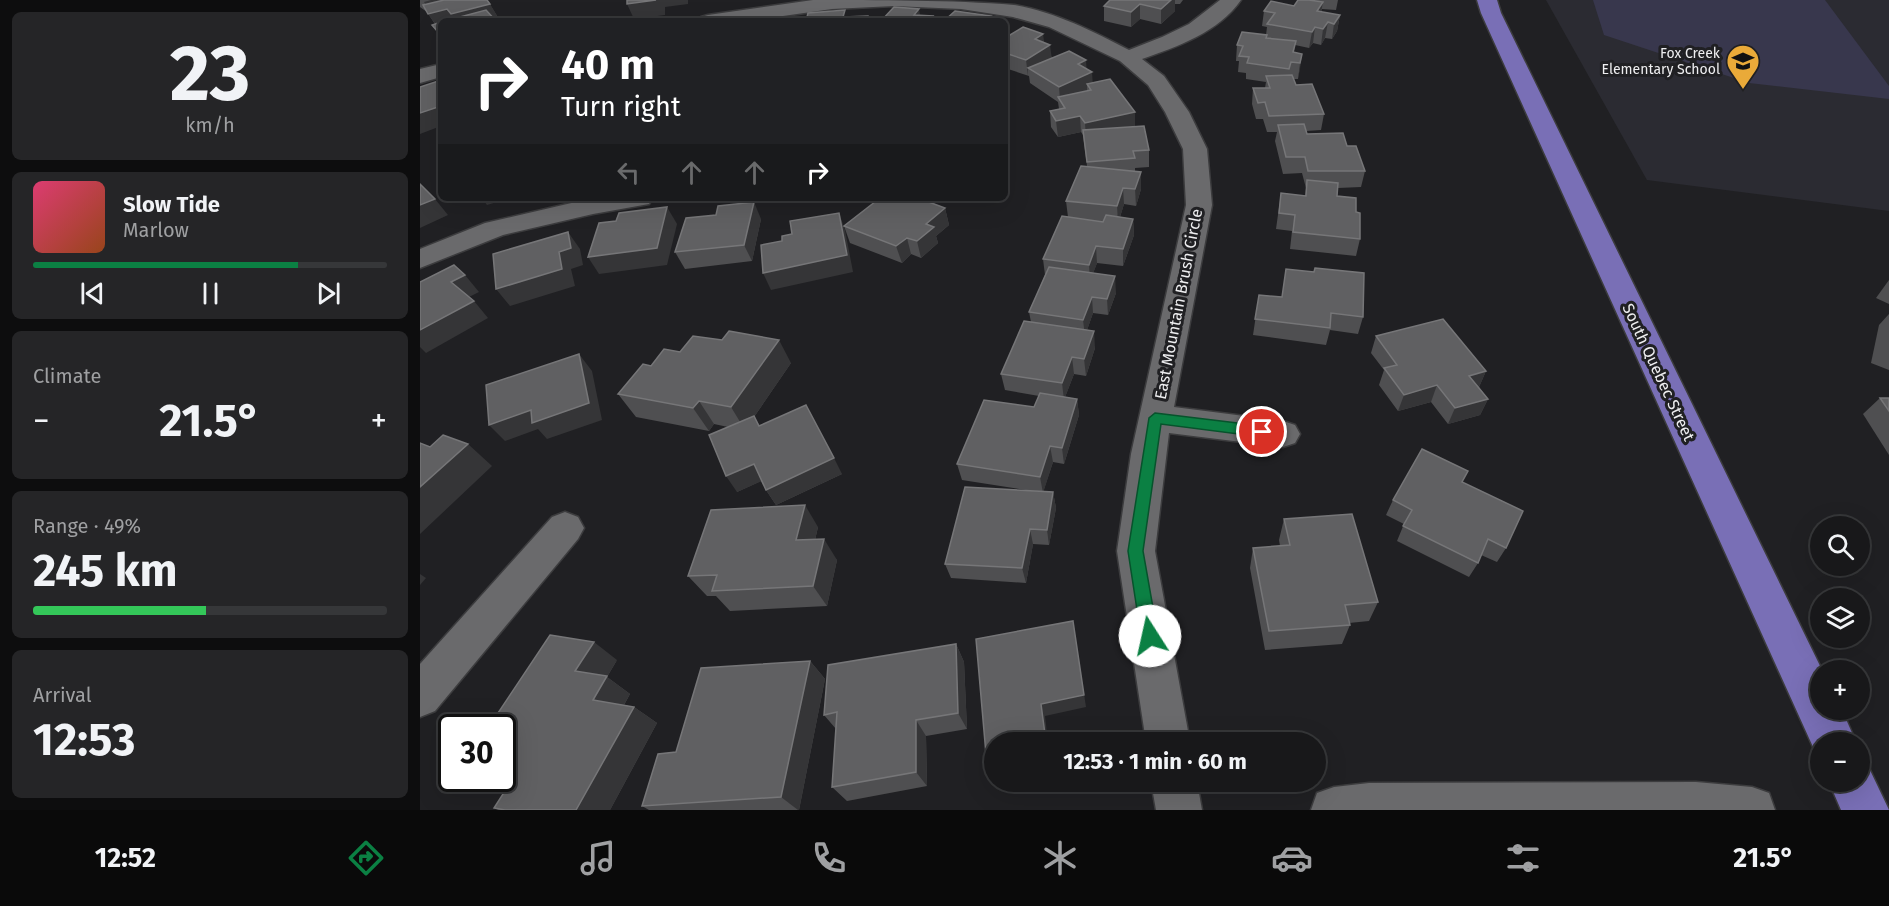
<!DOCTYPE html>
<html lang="en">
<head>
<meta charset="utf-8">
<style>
	body { margin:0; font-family:"Fira Sans",sans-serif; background:#252527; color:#f1f3f6; height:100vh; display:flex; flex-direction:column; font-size:22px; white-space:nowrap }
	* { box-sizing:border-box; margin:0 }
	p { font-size:20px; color:#9fa0a2 }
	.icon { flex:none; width:33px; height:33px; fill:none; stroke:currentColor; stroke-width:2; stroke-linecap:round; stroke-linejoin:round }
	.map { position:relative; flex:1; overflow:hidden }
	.side { display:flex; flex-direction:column; gap:12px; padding:12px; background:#0d0d0e; width:420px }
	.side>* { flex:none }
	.banner { position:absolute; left:18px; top:18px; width:570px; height:183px; border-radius:9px; box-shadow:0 6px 24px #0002,0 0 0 2px #363739; background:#202124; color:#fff; overflow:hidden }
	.fabs { position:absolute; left:1390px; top:516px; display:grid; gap:12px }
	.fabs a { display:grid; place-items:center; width:60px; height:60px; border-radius:50%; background:#18181a; box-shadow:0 6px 24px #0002,0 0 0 2px #363739; font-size:30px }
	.speed { position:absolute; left:18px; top:714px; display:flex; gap:12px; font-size:30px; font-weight:700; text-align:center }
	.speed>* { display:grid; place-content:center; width:78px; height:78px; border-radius:50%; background:#18181a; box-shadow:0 6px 24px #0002,0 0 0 2px #363739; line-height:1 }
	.speed .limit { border:3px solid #111; border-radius:9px; background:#fff; color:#111 }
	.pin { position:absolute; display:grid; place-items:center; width:51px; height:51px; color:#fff; margin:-26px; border:3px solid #fff; border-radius:50%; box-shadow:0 2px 6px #0007 }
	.me { position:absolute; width:66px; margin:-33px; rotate:350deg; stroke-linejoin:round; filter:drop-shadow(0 0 4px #0008) }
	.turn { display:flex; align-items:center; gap:21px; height:126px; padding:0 24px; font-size:27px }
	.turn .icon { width:78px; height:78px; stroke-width:2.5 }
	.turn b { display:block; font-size:42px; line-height:51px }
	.lanes { display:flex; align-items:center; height:57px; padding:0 24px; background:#0003; justify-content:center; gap:30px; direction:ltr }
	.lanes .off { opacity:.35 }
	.big { font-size:45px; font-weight:700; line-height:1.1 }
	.side .tile { flex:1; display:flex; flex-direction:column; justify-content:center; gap:9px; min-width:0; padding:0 21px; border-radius:9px; background:#252527 }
	.side .dial { align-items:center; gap:0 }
	.dial b { font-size:78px; line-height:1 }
	.song { display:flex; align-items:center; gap:18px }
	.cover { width:72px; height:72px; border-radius:9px; background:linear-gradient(135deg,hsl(340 70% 55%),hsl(20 70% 35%)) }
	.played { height:6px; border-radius:3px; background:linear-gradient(90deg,#0b8043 75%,#363739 75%) }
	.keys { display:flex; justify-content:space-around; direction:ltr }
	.heat { display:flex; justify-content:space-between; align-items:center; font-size:33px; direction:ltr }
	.charge { height:9px; border-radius:4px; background:linear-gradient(90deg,#34c759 49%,#363739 0) }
	.trip { position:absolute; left:564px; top:732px; width:342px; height:60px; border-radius:30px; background:#18181a; box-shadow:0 6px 24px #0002,0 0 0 2px #363739; font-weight:700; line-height:60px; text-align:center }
	.dock { display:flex; height:96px; justify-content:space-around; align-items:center; background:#0a0a0a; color:#9fa0a2 }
	.dock .icon { width:42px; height:42px }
	.dock .on { color:#0b8043 }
	.dock b { font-size:27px; color:#f1f3f6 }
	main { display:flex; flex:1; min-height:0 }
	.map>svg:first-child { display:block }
</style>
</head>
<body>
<main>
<section class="side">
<div class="tile dial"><b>23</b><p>km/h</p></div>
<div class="tile">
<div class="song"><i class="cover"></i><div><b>Slow Tide</b><p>Marlow</p></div></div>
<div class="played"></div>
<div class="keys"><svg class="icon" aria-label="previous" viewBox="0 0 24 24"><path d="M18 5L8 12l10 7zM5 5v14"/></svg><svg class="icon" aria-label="pause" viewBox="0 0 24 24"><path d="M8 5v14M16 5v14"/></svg><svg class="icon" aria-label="next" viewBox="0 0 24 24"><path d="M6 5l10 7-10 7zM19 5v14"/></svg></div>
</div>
<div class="tile"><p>Climate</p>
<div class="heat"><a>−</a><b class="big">21.5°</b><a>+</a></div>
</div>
<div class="tile"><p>Range · 49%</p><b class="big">245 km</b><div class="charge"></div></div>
<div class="tile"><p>Arrival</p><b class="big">12:53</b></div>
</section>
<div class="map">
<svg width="1469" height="810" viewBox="0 0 1469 810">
	<rect width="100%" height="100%" fill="#202023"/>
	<polygon fill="#2b2b32" points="1126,0 1469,0 1469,211 1227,180"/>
	<polygon fill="#38374d" points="1173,0 1405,0 1469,86 1469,99 1329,83 1184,35"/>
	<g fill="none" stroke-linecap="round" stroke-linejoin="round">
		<defs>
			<g id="minor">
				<path d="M393,0C456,0 533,0 594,5C635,12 672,31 709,50L742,37L769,24L800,0H821C799,32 757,47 722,59L744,76L769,112L787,149L792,205L754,407L863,421L875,425L880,434L875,443L863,447L749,433L735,551L770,742H726L697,551L711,454L766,205L763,149L745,112L728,85L700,61L629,27L593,17L541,9L474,6L412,9L329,21H278L281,17L288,15Z"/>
				<polygon points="21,64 21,77 0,83 0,69"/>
				<polygon points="173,198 233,198 229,204 173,214 83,235 0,268 0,249 65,223"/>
				<polygon points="145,512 158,517 164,528 158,539 15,711 0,717 0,664 132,517"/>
				<polygon points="731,782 777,782 782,810 736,810"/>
				<polygon points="1276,782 1332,787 1349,793 1355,810 891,810 897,793 914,787 949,783"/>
			</g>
			<g id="major">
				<polygon points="1057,0 1077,0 1081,13 1402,670 1401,710 1422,710 1436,742 1401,742 1401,759 1398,758 1061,13"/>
				<polygon points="1440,762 1448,766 1469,810 1421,810 1409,782 1440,782"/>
			</g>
		</defs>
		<use href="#minor" stroke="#3c3c3e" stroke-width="3"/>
		<use href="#major" stroke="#3c3c3e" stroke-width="3"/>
		<use href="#minor" fill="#6a6a6c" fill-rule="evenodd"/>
		<use href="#major" fill="#796fb6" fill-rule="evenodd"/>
	</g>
	<g fill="#4f4f51">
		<polygon points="0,0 67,0 79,19 21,21 21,38 12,25 15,24 7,12 0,7"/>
		<polygon points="690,0 763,0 760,4 755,4 755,11 741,24 720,19 711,27 684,21 684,6"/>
		<polygon points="878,0 918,0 916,10 902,9 901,12 920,15 917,31 912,39 905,38 901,45 893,43 889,48 875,45 874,52 882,54 878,79 874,79 876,85 904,114 901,130 886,131 887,134 927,146 945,171 941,187 918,188 917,196 936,212 940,239 936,256 870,249 872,231 856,229 861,193 885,196 886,188 882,173 863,174 855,141 857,132 847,132 843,119 836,119 832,104 833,88 845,88 846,82 826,79 826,73 818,72 819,61 816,61 817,45 846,35 847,27 842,26 844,11 874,6"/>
		<polygon points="585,38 624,42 632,58 666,60 666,69 673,83 715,127 729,150 729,167 715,168 715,172 721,172 721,189 716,206 704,204 700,217 713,219 714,235 703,266 677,263 673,273 696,293 688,315 673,313 667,330 675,348 666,376 654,374 645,397 657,399 659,415 644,464 633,462 623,492 633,492 636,508 629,545 613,544 606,583 531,578 525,564 612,491 542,480 537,464 614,407 619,396 585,390 581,374 611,322 609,312 625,275 623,259 648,217 646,201 667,166 663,135 661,132 638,137 631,127 630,111 639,109 638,102 610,83 609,76 585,68"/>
		<polygon points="516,201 513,203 525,208 529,225 516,236 518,243 501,258 491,254 482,263 430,243 424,226"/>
		<polygon points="296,215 341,219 332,261 265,269 255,252"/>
		<polygon points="866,269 943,317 938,334 910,330 906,345 833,335 839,295 862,297"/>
		<polygon points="1469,280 1469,304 1456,298"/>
		<polygon points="1469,314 1469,370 1451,363 1459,325"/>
		<polygon points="956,336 1066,371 1059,387 1068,399 1060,415 1028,424 1011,402 978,411 959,385 964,370 951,353"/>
		<polygon points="260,352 371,363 334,417 340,426 422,474 356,505 346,490 341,481 317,492 308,427 294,424 289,431 216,417 198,394 231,366"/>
		<polygon points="1460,398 1469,398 1469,455 1443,414"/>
		<polygon points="1042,482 1086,548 1077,562 1061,555 1058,563 1049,577 977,541 984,524 966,515 973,500"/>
		<polygon points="864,519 958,602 949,621 929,623 930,625 922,644 845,650 830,568 833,548 860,546 859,540"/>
		<polygon points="398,527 395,540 417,560 407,606 310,611 296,596 287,596 268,576"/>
		<polygon points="536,644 544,662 547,729 506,736 507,786 427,801 412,787 416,729 404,715"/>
		<polygon points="197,660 187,677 210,694 204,705 214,707 237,723 190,810 79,810 74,808 87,788 71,786 55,778 82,778"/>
		<polygon points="390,661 405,679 379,810 229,810 222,806 256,752"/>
	</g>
	<g fill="#353537">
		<polygon points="11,0 55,0 70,4 79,19 73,21 21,21 21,28 19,29 8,14 11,13 4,2"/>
		<polygon points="236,0 268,0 268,4 245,7 245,15 214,19 207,4"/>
		<polygon points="751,0 755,0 755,11 741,24 741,9"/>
		<polygon points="903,2 900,18 897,11"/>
		<polygon points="720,4 720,19 711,27 711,12"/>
		<polygon points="499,9 501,21 494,15"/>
		<polygon points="920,15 917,31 912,39 914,24"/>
		<polygon points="571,16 572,21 565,21"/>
		<polygon points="908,22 905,38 901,45 903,29"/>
		<polygon points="895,27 893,43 889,48 892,32"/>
		<polygon points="623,34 625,48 630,45 632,60 608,68 608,76 606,60 615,39"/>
		<polygon points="882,54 880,69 878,79 880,63"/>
		<polygon points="666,60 667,75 672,72 673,88 667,84 667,91 640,100 639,87 658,64"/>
		<polygon points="21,106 21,126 0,134 0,113"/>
		<polygon points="715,112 715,128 666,139 665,123"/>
		<polygon points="660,116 661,132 638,137 636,121"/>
		<polygon points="721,172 721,189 716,206 715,189"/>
		<polygon points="703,188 704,204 698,223 697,206"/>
		<polygon points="37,198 56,198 40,203"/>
		<polygon points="62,198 90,198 67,205"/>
		<polygon points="496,198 515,198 516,201 501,214"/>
		<polygon points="15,199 28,215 0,228 0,205"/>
		<polygon points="334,202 341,219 332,261 324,245"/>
		<polygon points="247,207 257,224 247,265 179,274 168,257"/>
		<polygon points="525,208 529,225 516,236 518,243 501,258 497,241 506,224"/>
		<polygon points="419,213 425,230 433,272 351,290 343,273"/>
		<polygon points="713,219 714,235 703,266 703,249"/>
		<polygon points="148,232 160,249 163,265 151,269 155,286 90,306 76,289 139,252"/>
		<polygon points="487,238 491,254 482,263 476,246"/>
		<polygon points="676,246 677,263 670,282 669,265"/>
		<polygon points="45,275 59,292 45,299 31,282"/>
		<polygon points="695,276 696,293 688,315 687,299"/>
		<polygon points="672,297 673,313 665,336 663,320"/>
		<polygon points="54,301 68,318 6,353 0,347 0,330"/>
		<polygon points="674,331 675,348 666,376 664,359"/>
		<polygon points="359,340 371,363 334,417 343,432 325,430 311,407"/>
		<polygon points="159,354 172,371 182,420 127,439 118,429 85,441 69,425"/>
		<polygon points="652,357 654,374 644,400 642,383"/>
		<polygon points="1066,371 1059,387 1049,376"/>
		<polygon points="1017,385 1011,402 978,411 984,395"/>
		<polygon points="657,399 659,415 644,464 642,448"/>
		<polygon points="1068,399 1060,415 1028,424 1035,408"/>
		<polygon points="279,401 294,424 289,431 273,408"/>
		<polygon points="48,444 72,466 0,534 0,487"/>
		<polygon points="630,446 633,462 623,493 620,477"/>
		<polygon points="414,458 422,474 356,505 346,490"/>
		<polygon points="334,464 344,480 317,492 306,476"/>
		<polygon points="633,492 636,508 629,545 627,530"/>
		<polygon points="385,505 398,527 390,561 376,540"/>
		<polygon points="610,529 613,544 606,583 602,568"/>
		<polygon points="404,539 417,560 407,606 393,586"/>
		<polygon points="0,574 6,578 0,585"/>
		<polygon points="653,621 666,707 625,716 628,742 622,742 621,704"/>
		<polygon points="174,642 197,660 187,677 210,694 197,717 173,700 155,671"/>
		<polygon points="536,644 544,662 547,729 538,713"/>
		<polygon points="390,661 405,679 379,810 378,810 361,797"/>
		<polygon points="214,707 237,723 190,810 156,810"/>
		<polygon points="496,720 506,736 507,786 496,772"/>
		<polygon points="574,752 574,764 571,765 566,754"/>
	</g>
	<g fill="#606062" stroke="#767678" stroke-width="1.5">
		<polygon points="24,0 67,0 70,4 31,14 27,9 8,14 3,5"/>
		<polygon points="207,0 236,0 207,4"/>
		<polygon points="690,0 751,0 741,9 720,4 711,12 684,6"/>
		<polygon points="878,0 889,0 903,2 897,11 920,15 914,24 908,22 903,29 895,27 892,32 847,24 855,13 844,11 851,1 874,6"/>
		<polygon points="474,7 499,9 494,15 513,16 509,21 461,21"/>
		<polygon points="66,10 76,21 25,21"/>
		<polygon points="425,10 423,17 448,16 448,21 386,21 388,13"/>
		<polygon points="535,11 571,16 565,21 524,21"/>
		<polygon points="376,17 376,21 332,21"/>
		<polygon points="21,22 21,32 19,33 12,25"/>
		<polygon points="603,27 623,34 615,39 630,45 606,60 585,53 585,38"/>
		<polygon points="822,32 847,35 846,38 876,41 873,52 882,54 880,63 871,62 869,69 827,63 829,57 819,56 823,46 817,45"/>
		<polygon points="649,51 666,60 658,64 672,72 639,87 608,68"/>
		<polygon points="872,75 876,85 892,84 904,114 849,116 845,102 838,103 833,88 850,88 846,76"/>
		<polygon points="690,79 715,112 665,123 660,116 636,121 630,111 645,108 638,97 671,90 667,84"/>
		<polygon points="18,81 21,84 21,106 0,113 0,87"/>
		<polygon points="884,124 887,134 923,133 927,146 936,146 945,171 888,171 885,157 866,157 858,125"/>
		<polygon points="724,126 729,150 713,151 715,158 667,162 663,130"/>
		<polygon points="661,166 721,172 715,189 703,188 697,206 646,201"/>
		<polygon points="887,180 918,183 917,196 936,198 936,212 940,213 940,239 873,232 875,215 859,213 861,193 886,196"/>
		<polygon points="0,184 15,199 0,205"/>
		<polygon points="460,198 498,198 525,208 506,224 514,227 497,241 487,238 476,246 424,226"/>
		<polygon points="334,202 324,245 255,252 266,218 296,215 298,206"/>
		<polygon points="247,207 237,248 168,257 179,223 196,221 199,213"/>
		<polygon points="419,213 427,255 343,273 341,245 362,241 362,236 372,234 370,221"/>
		<polygon points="686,215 713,219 703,249 676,246 669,265 623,259 642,216 683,222"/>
		<polygon points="148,232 151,248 139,252 142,269 76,289 73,254"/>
		<polygon points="34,265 45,275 31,282 54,301 0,330 0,282"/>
		<polygon points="629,267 695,276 687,299 672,297 663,320 609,312"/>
		<polygon points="895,268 944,273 943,317 911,313 910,328 835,319 839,295 862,297 866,269 894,272"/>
		<polygon points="1023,319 1066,371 1049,376 1068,399 1035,408 1017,385 984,395 964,368 977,365 956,336"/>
		<polygon points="604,321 674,331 664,359 652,357 642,383 581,374"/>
		<polygon points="309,331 359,340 311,407 279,401 273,408 198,394 223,364 231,366 244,349 260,352 273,336 302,340"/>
		<polygon points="159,354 169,403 112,423 111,410 69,425 66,385"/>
		<polygon points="620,393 657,399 642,448 630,446 620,477 537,464 564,400 614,407"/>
		<polygon points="1460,398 1469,398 1469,411"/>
		<polygon points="386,405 414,458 346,490 334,464 306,476 289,435 334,416 339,426"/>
		<polygon points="23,435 48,444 0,487 0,443 10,447"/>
		<polygon points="1002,449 1048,471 1042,482 1103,511 1086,548 1068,539 1058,563 983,526 992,510 973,500"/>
		<polygon points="545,487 633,492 627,530 610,529 602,568 525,564"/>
		<polygon points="385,505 376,540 404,539 393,586 292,591 297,575 268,576 291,510"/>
		<polygon points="932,514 958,602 925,605 930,625 849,631 833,548 870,545 864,519"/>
		<polygon points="653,621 664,695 621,704 626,742 574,742 574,752 566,754 556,639"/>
		<polygon points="130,635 174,642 155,671 187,676 173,700 214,707 156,810 85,810 74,808 92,780 81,778 82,778 82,728 68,728"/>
		<polygon points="536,644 538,713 496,720 496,772 412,787 417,712 404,715 408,665"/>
		<polygon points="390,661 361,797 222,806 238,754 256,752 281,668"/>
	</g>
	<polygon fill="#0b8043" stroke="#07532c" stroke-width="1.5" points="735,413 842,426 849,432 842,437 741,424 723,551 738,636 736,642 730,644 724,642 721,636 708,551 729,418"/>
	<defs>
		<symbol id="school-pin" viewBox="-11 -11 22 30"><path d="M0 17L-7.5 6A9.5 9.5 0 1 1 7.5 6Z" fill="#eaaa39" stroke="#202023"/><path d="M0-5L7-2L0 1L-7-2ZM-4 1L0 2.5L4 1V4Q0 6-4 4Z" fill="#111"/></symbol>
	</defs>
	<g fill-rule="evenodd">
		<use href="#school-pin" x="1304" y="42" width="38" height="52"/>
	</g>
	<g text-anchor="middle" stroke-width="6" stroke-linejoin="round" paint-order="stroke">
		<g font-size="14" fill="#eeeef0" stroke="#202023" text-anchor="end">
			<text x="1300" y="58">Fox Creek<tspan x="1300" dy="16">Elementary School</tspan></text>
		</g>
		<g font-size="16" fill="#eeeef0" stroke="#202023">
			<text transform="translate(758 304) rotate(-79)" y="6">East Mountain Brush Circle</text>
			<text transform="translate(1239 372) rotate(65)" y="6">South Quebec Street</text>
		</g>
	</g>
</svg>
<div class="fabs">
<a><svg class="icon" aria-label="search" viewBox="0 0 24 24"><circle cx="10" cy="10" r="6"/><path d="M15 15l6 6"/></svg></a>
<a><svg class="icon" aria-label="layers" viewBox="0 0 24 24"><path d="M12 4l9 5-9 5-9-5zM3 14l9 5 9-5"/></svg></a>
<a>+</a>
<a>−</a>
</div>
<div class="speed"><div class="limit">30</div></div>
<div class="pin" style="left:842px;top:432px;background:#d93025"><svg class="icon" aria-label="arrive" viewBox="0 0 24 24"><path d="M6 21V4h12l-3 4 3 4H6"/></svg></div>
<svg class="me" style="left:730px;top:636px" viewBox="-20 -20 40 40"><circle r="19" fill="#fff"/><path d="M0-13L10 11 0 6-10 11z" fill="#0b8043"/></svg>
<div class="trip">12:53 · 1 min · 60 m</div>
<div class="banner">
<div class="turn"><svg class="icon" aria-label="right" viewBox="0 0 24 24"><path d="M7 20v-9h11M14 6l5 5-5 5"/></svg><div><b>40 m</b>Turn right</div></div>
<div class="lanes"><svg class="icon off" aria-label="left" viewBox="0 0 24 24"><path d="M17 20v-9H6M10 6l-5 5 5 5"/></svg><svg class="icon off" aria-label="ahead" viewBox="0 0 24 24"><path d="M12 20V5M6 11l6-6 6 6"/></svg><svg class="icon off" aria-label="ahead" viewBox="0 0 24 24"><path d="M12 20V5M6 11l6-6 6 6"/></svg><svg class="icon" aria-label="right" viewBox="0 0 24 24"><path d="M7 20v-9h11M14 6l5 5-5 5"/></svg></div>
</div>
</div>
</main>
<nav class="dock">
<b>12:52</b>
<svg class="icon on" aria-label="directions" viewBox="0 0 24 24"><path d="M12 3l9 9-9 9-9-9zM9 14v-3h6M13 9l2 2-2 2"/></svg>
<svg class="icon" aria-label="music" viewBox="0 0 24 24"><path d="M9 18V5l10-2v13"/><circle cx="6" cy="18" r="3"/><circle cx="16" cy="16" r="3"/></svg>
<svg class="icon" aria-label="phone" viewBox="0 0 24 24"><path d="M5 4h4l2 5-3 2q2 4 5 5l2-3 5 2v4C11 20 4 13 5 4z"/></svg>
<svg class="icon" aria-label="climate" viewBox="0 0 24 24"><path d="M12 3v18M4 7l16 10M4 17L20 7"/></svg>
<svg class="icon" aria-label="car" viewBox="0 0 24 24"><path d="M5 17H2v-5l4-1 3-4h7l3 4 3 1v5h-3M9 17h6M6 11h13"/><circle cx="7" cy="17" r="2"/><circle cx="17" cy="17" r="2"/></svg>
<svg class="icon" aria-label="filters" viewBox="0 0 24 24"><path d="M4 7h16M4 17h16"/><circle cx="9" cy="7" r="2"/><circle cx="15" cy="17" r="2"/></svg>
<b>21.5°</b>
</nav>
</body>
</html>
